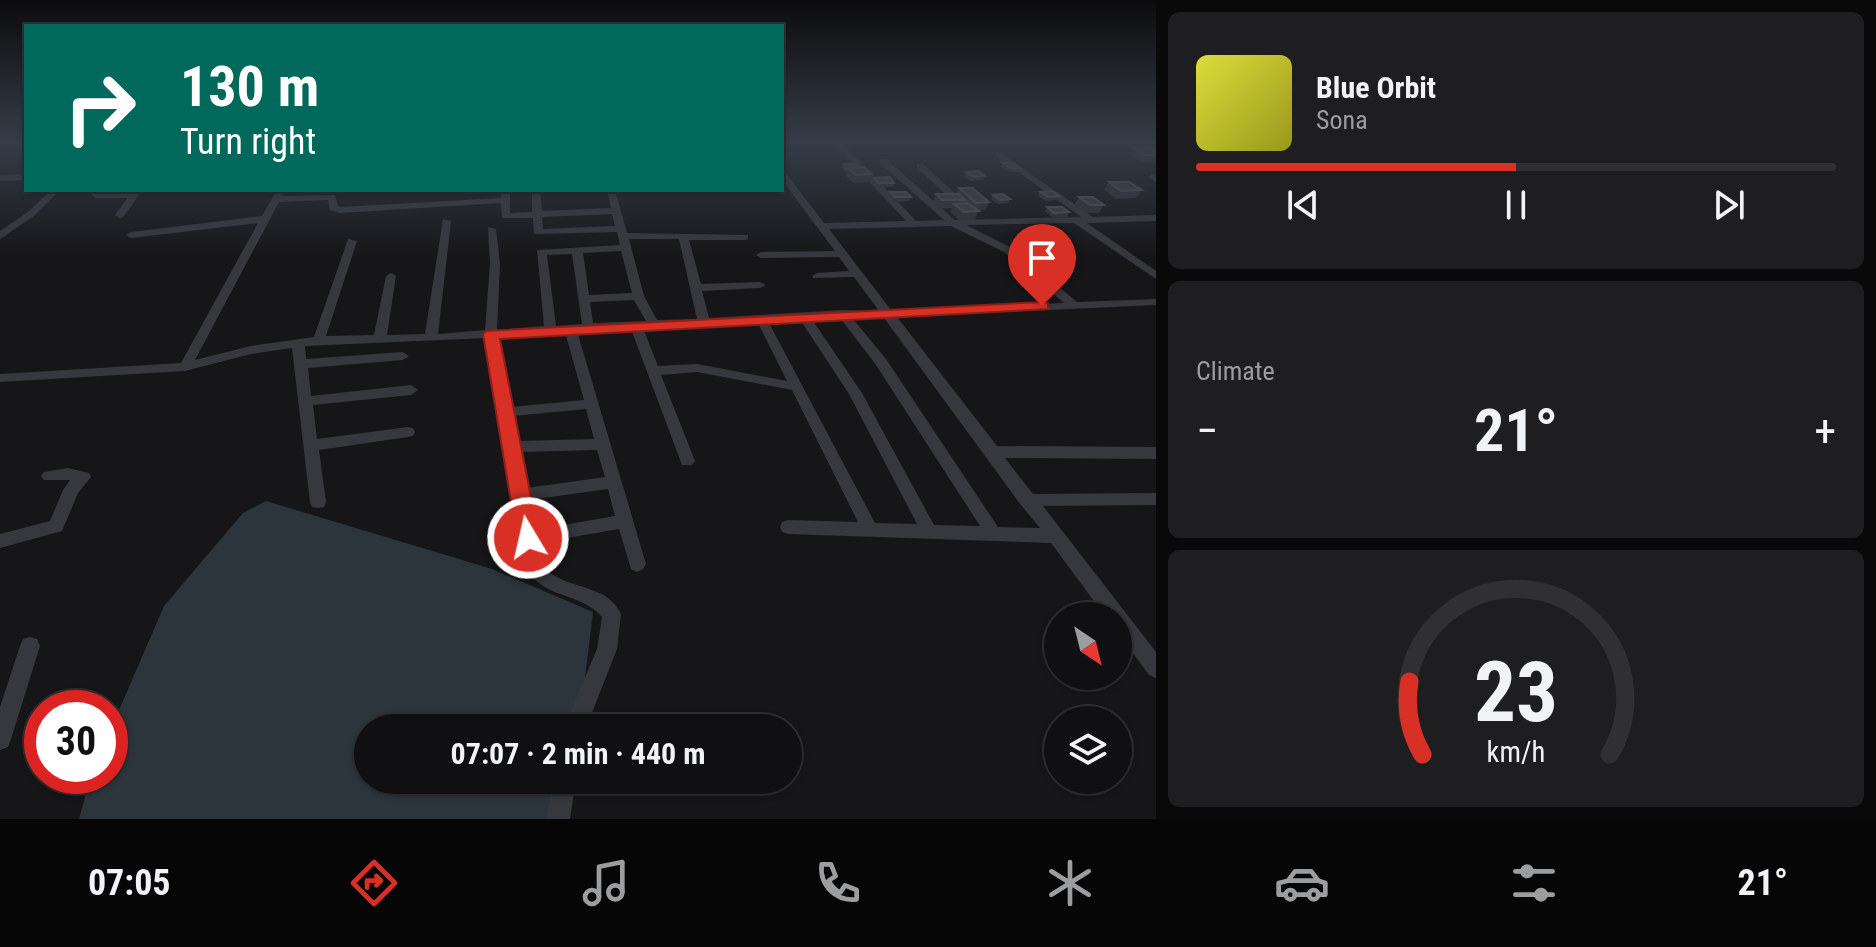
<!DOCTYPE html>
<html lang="en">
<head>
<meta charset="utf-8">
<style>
	body { margin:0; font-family:"Roboto Condensed",sans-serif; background:#1e1e20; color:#f1f3f6; height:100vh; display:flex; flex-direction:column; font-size:30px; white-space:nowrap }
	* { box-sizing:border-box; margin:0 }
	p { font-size:26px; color:#9c9d9f }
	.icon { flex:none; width:44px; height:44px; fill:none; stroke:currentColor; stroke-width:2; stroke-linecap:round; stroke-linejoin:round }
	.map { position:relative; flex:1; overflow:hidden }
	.side { display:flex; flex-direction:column; gap:12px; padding:12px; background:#09090a; width:720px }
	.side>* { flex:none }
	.hud { position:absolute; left:24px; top:24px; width:760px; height:168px; border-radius:0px; box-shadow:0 2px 6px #0004,0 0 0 2px #303032; background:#00695c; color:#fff; overflow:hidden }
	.needle { width:52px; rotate:145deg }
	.fabs { position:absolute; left:1044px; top:602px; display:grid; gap:16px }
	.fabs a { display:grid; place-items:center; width:88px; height:88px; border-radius:50%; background:#101012; box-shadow:0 2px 6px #0004,0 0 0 2px #303032; font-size:40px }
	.speed { position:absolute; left:24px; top:690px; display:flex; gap:16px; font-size:40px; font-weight:700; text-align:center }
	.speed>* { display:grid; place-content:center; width:104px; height:104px; border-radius:50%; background:#101012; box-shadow:0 2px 6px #0004,0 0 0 2px #303032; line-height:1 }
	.speed .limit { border:12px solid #d22; background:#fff; color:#111 }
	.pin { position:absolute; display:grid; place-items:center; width:68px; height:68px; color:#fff; margin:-82px -34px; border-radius:50% 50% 50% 0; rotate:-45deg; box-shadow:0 0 8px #0007 }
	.pin .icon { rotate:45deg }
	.me { position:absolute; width:88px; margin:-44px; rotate:351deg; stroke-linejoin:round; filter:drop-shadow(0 0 6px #0008) }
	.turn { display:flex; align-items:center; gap:28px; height:168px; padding:0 24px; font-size:36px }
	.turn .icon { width:104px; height:104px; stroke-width:2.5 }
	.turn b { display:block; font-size:56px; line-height:68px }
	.big { font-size:60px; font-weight:700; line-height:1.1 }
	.side .tile { flex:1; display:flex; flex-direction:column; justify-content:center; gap:12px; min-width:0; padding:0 28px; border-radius:12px; background:#1e1e20 }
	.side .dial { align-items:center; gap:0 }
	.dial svg { height:208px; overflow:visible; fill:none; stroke:#303032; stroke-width:7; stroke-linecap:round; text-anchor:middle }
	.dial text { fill:#f1f3f6; stroke:none }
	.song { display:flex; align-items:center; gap:24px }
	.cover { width:96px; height:96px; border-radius:12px; background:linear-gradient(135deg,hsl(60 70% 55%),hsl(60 70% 35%)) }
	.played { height:8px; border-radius:4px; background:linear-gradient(90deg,#d93025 50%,#303032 50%) }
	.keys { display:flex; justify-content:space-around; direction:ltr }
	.heat { display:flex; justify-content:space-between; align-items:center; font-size:44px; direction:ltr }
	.trip { position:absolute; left:354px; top:714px; width:448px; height:80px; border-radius:40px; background:#101012; box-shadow:0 2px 6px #0004,0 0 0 2px #303032; font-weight:700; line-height:80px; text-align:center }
	.dock { display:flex; height:128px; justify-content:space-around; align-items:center; background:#060607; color:#9c9d9f }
	.dock .icon { width:56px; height:56px }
	.dock .current { color:#d93025 }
	.dock b { font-size:36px; color:#f1f3f6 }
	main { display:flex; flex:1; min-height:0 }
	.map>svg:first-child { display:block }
</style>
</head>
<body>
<main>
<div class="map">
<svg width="1156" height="819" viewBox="0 0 1156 819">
	<rect width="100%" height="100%" fill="#161618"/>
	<polygon fill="#2c353c" points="266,501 492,569 593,612 579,728 368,728 368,780 572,780 567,819 79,819 91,776 110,776 110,731 164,606 243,513"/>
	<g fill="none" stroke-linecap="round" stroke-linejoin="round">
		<g fill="#37383d" fill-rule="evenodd">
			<path d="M833,143H842L916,221L944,220L880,163V159H886L955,220L1081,217L996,156V152H999L1093,217L1156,215V221L1087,223L1156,271V279L1074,223L966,225L1012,248L1077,302L1156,299V305L897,317L997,446L1156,447V459L1005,458L1033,494L1156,493V505L1043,506L1156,652V678L1149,675L1118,633V616H1105L1051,543L788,534L782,532L780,527L782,522L788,520L858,522L792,390L697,372L661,375L695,461L692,465H682L631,329L577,331L646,564L643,569L637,572L631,569L619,529L538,543C539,549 539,557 542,562C555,591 606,580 621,614L617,649L586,728H564L597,649L602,617C578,590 542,601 524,564L486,338L305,346L306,359L403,352L409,356L403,360L308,368L311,396L411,385L418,390L411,395L313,405L317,439L408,427L413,428L415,432L413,436L408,437L319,450L326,502L324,507L318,508L312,507L310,502L292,348L251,354L185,371L0,382V374L181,363L258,223L131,238L126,235L131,232L262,216L277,190H285L282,196L335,195L338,206L340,207L501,198L502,190H510V213L532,212V190H540L542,211L611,208L607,190H615L627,233L748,235V239L744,240H689L701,284L760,282L766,285L760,288L702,291L709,318L843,310L879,311L854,277L813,278L812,276L817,273L849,271L839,257L761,258L756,255L761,252L835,251L782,180V171L785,172L824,223L906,221ZM328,200L330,210L340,213L501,203L502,218H533L534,234L617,232L620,245L537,250L544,326L497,330L500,263L496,229L488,227L490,263L485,330L438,334L451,221L443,219L425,334L387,335L396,276L391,273L386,276L374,335L326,336L357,241L348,239L314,337L251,346L195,360L279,202ZM612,214L615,226L543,229L542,217ZM951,226L1004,252L1064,303L891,310L829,229ZM629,239H679L697,319L657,320L644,296ZM621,251L632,293L589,295L583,253ZM572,254L582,324L556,326L547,255ZM634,300L646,321L593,323L590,302ZM884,318L1021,505L1040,528L998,527L886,359L853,319ZM841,319L876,365L980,526L934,525L862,393L813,321ZM801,321L849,394L917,524L875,523L769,323ZM758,323L787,381L697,364L658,366L643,328ZM565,332L584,400L511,407L498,337ZM586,409L594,439L518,441L513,416ZM597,450L605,477L527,488L520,452ZM608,489L615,516L535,530L529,500Z"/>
			<polygon points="917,164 923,164 967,204 967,208 961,208 917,168"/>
			<polygon points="26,174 26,180 0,181 0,175"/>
			<polygon points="1152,174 1156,176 1156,182 1148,177"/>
			<polygon points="51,190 60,190 34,216 0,239 0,231 28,212"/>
			<polygon points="95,190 103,190 102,192 134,192 139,195 123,217 120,218 115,215 128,198 96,198 91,195"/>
			<polygon points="68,468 89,473 91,477 78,493 62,531 0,548 0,534 50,521 63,490 70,480 44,480 41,476 44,472"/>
			<polygon points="30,637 37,639 40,646 11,739 8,747 0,750 0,707 20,646 23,639"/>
			<polygon points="554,780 576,780 570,819 546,819"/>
		</g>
	</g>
	<g fill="#323236">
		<polygon points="1135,148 1156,151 1156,162 1140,162 1131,156"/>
		<polygon points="1003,163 1020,168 1018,172 1009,172 1001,167"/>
		<polygon points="843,164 859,167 872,174 869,182 854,183 846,176 847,173 842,168"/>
		<polygon points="966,172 985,176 983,180 971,181 964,176"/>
		<polygon points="874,178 894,183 893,187 877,187 872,182"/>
		<polygon points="1109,182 1142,190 1136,198 1116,199 1104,190"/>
		<polygon points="959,188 989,202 985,210 978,211 975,220 960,221 950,212 952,208 938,209 933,202 936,194 956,194"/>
		<polygon points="890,192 911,197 909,201 893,202 889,196"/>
		<polygon points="1040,192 1060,196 1058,200 1046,201 1038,196"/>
		<polygon points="993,195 1010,199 1008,203 998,204 991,199"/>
		<polygon points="1079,197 1104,205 1099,213 1085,213 1074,205"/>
		<polygon points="1047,207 1069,212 1067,217 1052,217 1045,211"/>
	</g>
	<g fill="#3f3f44" stroke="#4f5156" stroke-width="2">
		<polygon points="1135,148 1151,148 1156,151 1156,155 1145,155"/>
		<polygon points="1012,162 1020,168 1011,168 1003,163"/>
		<polygon points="843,164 856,164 859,167 849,168 847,169"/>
		<polygon points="864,167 872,174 856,175 849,168"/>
		<polygon points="978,171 985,176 973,177 966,172"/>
		<polygon points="890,177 894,183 878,183 874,178"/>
		<polygon points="1109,182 1129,182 1142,190 1121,191"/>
		<polygon points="959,188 972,188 989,202 976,203"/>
		<polygon points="1052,191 1060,196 1048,197 1040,192"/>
		<polygon points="890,192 906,192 911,197 895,197"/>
		<polygon points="936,194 959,194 965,200 942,200"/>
		<polygon points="1003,194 1010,199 1000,200 993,195"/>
		<polygon points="1079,197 1093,197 1104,205 1090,205"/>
		<polygon points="968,203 979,211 964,212 954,204"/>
		<polygon points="1047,207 1062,207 1069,212 1054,213"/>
	</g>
	<linearGradient id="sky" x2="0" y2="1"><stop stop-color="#0c0c0d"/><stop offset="0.55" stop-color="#363c48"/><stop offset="1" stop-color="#363c48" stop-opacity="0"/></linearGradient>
	<rect width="1156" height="258" fill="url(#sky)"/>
	<polygon fill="#d93025" stroke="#8d1f18" stroke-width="2" points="1042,302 1048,303 1048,309 500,339 539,538 536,544 520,544 517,538 483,334 486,331"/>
</svg>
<div class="fabs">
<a><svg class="needle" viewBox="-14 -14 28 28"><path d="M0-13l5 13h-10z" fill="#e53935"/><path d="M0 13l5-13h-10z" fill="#9c9d9f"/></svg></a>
<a><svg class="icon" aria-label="layers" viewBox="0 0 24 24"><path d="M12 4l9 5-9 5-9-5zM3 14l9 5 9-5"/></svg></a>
</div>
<div class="speed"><div class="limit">30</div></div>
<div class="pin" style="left:1042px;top:306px;background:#d93025"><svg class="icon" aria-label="arrive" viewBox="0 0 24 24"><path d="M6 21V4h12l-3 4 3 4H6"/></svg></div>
<svg class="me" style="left:528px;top:538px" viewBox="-20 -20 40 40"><circle r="17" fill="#d93025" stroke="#fff" stroke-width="3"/><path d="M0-11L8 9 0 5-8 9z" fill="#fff"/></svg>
<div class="trip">07:07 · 2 min · 440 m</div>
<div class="hud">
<div class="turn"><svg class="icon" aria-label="right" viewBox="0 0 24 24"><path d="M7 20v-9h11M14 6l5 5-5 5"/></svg><div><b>130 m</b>Turn right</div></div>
</div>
</div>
<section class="side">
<div class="tile">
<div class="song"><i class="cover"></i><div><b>Blue Orbit</b><p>Sona</p></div></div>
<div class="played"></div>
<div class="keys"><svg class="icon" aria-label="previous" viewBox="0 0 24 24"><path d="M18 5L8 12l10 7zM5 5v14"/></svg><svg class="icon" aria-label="pause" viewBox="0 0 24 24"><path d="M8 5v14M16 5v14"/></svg><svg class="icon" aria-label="next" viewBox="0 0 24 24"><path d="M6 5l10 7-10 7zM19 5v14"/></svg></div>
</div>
<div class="tile"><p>Climate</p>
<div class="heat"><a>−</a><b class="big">21°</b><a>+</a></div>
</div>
<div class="tile dial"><svg viewBox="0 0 100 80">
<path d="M14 69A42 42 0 1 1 86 69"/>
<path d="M14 69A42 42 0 0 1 9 41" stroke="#d93025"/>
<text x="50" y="56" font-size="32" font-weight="700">23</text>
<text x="50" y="72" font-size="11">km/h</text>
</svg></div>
</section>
</main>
<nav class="dock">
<b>07:05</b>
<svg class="icon current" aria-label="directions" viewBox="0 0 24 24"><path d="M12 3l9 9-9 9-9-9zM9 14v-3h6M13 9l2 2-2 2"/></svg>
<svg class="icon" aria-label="music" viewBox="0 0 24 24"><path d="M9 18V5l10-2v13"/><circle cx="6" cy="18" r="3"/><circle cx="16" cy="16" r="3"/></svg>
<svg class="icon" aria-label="phone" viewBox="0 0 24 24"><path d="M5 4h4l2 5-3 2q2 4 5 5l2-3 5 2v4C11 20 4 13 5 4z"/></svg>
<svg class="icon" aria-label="climate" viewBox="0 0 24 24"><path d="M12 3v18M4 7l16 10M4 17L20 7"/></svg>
<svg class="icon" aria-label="car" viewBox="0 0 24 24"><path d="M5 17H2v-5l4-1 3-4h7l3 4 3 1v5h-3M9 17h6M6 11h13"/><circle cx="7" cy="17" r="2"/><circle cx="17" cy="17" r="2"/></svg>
<svg class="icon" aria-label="filters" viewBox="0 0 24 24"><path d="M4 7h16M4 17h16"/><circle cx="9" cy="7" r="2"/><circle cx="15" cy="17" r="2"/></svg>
<b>21°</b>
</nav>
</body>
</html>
